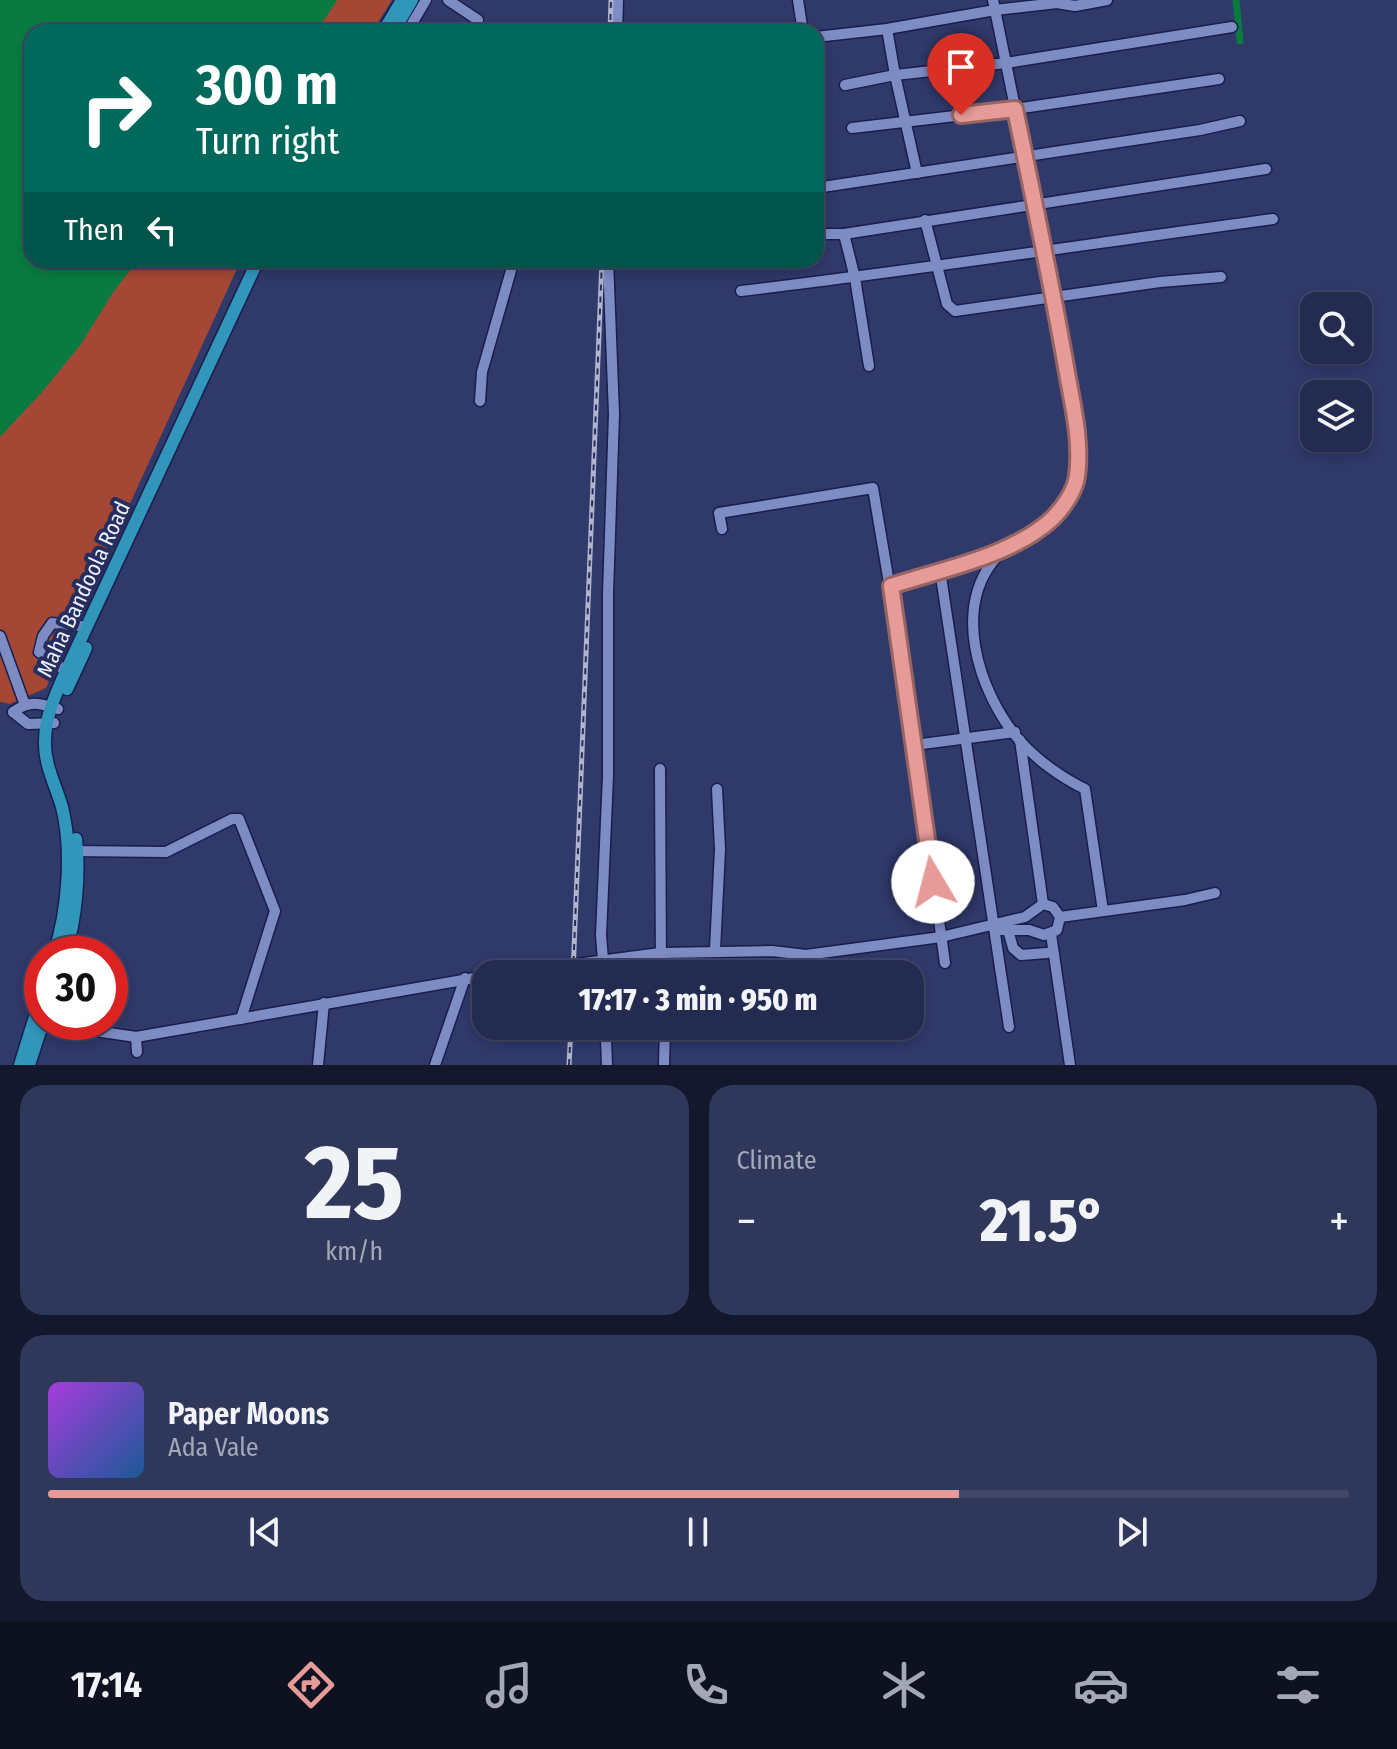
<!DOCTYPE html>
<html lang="en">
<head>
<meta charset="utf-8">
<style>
	body { margin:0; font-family:"Fira Sans Condensed",sans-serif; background:#2f375a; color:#f1f3f6; height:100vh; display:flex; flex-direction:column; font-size:30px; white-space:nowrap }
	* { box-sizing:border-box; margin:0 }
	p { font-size:26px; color:#a3a7b7 }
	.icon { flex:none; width:44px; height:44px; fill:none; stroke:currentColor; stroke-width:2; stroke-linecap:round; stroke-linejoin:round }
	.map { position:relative; height:1065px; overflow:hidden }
	.panel { display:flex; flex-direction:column; gap:20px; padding:20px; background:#13182c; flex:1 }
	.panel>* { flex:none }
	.guide { position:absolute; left:24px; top:24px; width:800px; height:244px; border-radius:24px; box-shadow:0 4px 12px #0003,0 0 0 2px #404767; background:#00695c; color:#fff; overflow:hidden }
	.tools { position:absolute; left:1300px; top:292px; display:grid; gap:16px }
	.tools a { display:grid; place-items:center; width:72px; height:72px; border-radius:16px; background:#232b50; box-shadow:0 4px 12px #0003,0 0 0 2px #404767; font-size:40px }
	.speed { position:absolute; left:24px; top:936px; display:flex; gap:16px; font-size:40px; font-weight:700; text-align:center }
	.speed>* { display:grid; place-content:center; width:104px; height:104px; border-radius:50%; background:#232b50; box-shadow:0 4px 12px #0003,0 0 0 2px #404767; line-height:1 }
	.speed .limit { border:12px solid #d22; background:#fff; color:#111 }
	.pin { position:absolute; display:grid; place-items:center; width:68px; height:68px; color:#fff; margin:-82px -34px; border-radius:50% 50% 50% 0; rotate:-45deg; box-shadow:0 0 8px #0007 }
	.pin .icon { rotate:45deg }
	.me { position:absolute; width:88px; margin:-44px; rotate:352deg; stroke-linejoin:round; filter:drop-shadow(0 0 6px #0008) }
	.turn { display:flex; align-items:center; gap:28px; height:168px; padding:0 40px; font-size:36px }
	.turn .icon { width:104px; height:104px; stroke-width:2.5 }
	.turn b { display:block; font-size:56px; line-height:68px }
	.then { display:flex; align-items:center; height:76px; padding:0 40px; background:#0003; gap:16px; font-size:30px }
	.big { font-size:60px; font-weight:800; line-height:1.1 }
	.panel .widget { flex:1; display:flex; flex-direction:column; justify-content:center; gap:12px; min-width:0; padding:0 28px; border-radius:24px; background:#2f375a }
	.panel .dial { align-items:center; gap:0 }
	.dial b { font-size:104px; line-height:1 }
	.song { display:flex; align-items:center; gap:24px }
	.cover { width:96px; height:96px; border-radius:12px; background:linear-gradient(135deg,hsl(280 70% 55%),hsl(210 70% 35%)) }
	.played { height:8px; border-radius:4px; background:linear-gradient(90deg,#e69b98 70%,#404767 70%) }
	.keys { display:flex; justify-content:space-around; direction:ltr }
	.heat { display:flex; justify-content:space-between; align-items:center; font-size:44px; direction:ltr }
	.panel .tiles { flex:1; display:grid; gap:20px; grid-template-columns:1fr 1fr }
	.widget:last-child { grid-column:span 2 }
	.trip { position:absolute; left:472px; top:960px; width:452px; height:80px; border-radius:24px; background:#232b50; box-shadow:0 4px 12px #0003,0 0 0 2px #404767; font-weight:800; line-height:80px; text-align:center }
	.menu { display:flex; height:128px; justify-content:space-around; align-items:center; background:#0e1120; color:#a3a7b7 }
	.menu .icon { width:56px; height:56px }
	.menu .selected { color:#e69b98 }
	.menu b { font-size:36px; color:#f1f3f6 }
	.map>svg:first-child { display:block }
</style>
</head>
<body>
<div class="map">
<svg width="1397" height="1065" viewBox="0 0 1397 1065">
	<rect width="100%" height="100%" fill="#2f396a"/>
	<polygon fill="#a54735" points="0,0 392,0 372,32 32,32 32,260 241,260 46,688 10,704 0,702"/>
	<polygon fill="#097b41" points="0,0 337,0 325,19 312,32 32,32 32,260 138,260 114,291 81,344 43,391 0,437"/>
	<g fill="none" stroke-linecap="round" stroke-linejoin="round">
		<polyline stroke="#097b41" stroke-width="7" points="1236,0 1240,41"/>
		<defs>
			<g id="minor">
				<polyline points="448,0 478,20 475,32"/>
				<polyline points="798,0 803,32"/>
				<polyline points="887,29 895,75 917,173"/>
				<polyline points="407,32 426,0"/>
				<polyline points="617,32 618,0"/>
				<polyline points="816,37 887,29 995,10 1057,3 1075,6 1107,0"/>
				<polyline points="845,85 895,75 1006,63 1232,27"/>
				<polyline points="852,128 1015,109 1219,79"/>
				<polyline points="816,188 1200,130 1240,121"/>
				<polyline points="925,220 947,304 955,311 1160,282 1221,277"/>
				<polyline points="816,234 844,234 1266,169"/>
				<polyline points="844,234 855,278 869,366"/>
				<path d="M741,291C919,270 1095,243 1273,219"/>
				<polyline points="480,401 482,372 514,260"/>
				<polyline points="722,529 719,513 873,488 904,672 945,963"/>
				<path d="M1003,551C948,600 978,693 1020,741C1037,760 1062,778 1085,789L1103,911"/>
				<polyline points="940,570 1009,1027"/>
				<polyline points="891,586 1006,549 1040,529 1055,516 1077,480 1079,447 1054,298 993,0"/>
				<polyline points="0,636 25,705"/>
				<polyline points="66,671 39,652 43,636 52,623 87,627"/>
				<path d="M13,712C30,700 39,703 58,709"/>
				<polyline points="13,712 28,724 54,723"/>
				<polyline points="1020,740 1043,904"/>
				<polyline points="914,745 1015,732"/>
				<polyline points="660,769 661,974"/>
				<polyline points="71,851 166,852 232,819 239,819 275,911 241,1019"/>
				<polyline points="1060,917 1185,900 1215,893"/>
				<polyline points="1008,930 1013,948 1021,955 1047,953"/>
				<polyline points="1051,934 1070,1065"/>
				<polyline points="715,950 720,849 717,789"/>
				<polyline points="603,960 601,935 608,776 608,594 614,414 608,260"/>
				<polyline points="500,974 660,953 772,951 806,955 941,937 1025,917 1043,904 1053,907 1060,917 1057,930 1044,935 1029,930 995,930"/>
				<polyline points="35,1022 136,1037 486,976"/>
				<polyline points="136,1037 137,1052"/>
				<polyline points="606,1039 607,1065"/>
				<polyline points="318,1065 324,1003"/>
				<polyline points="435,1065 465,978"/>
				<polyline points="664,1065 665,1026"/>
			</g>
			<g id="major">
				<polyline points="383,32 402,0"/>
				<polyline points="393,32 412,0"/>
				<polyline points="67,689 86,648"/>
				<path d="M54,954C68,911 73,851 62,807C56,786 44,764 45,741C45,716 56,694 66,671L258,260"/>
				<path d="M65,954C76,919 80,875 76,839"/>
				<polyline points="20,1065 42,994"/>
				<polyline points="29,1065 43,1022"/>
			</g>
		</defs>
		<use href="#minor" stroke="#181e4d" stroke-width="13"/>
		<use href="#major" stroke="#181e4d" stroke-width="15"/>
		<use href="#minor" stroke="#7e8cc4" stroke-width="10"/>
		<use href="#major" stroke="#3296bb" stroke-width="12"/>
		<defs>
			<g id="rail">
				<polyline points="610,32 611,0"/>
				<polyline points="573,974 602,260"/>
				<polyline points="569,1065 571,1026"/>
			</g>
		</defs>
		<use href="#rail" stroke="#b0b5ce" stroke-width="5"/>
		<use href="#rail" stroke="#252e5e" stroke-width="2" stroke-dasharray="6" stroke-linecap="butt"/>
	</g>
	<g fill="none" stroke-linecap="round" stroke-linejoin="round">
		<defs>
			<path id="route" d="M933,882L891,586C942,569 1013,556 1053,518C1063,508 1075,491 1077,476C1082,440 1072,403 1066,367C1051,281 1033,195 1015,109L961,115"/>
		</defs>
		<use href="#route" stroke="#966563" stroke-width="20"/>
		<use href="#route" stroke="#e69b98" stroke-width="14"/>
	</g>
	<g text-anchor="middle" stroke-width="8" stroke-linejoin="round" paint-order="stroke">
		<g font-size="22" fill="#eef1fe" stroke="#252e5e">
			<text transform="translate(83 589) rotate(-65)" y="8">Maha Bandoola Road</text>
		</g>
	</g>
</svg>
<div class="tools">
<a><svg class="icon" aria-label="search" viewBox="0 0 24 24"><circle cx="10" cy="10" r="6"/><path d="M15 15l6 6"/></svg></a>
<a><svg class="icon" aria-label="layers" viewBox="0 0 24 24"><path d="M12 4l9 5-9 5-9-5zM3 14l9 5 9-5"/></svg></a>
</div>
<div class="speed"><div class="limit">30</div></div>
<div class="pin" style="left:961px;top:115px;background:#d93025"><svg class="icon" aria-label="arrive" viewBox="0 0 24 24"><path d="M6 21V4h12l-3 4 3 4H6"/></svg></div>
<svg class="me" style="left:933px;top:882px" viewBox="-20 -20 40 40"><circle r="19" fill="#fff"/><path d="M0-13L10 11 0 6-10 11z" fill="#e69b98"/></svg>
<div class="trip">17:17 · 3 min · 950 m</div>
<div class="guide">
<div class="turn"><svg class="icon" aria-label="right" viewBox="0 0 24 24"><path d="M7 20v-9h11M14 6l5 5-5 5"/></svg><div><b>300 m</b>Turn right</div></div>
<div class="then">Then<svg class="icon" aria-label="left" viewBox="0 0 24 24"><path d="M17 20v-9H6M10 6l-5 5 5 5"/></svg></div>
</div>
</div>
<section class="panel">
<div class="tiles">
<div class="widget dial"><b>25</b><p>km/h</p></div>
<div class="widget"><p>Climate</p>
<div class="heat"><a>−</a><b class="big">21.5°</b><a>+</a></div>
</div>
<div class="widget">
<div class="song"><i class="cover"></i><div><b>Paper Moons</b><p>Ada Vale</p></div></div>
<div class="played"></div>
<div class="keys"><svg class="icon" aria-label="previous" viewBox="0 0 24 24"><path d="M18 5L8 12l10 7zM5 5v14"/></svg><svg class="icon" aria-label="pause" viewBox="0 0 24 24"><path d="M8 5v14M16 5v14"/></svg><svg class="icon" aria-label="next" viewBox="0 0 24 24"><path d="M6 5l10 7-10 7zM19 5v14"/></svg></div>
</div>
</div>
</section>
<nav class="menu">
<b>17:14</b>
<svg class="icon selected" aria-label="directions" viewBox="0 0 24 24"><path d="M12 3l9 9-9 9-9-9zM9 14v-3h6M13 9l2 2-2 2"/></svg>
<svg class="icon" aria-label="music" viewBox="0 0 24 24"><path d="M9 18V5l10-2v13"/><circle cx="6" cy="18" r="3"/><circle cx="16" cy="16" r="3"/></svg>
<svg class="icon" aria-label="phone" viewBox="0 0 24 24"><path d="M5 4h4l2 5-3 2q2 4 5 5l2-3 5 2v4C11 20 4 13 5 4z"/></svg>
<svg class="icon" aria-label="climate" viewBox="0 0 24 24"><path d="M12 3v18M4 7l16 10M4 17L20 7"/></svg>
<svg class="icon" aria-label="car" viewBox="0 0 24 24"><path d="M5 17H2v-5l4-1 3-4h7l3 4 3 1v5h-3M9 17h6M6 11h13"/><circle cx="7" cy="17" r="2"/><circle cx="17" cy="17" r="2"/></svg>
<svg class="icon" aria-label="filters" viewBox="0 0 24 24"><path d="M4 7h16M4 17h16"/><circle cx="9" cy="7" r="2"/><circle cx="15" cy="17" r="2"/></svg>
</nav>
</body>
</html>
